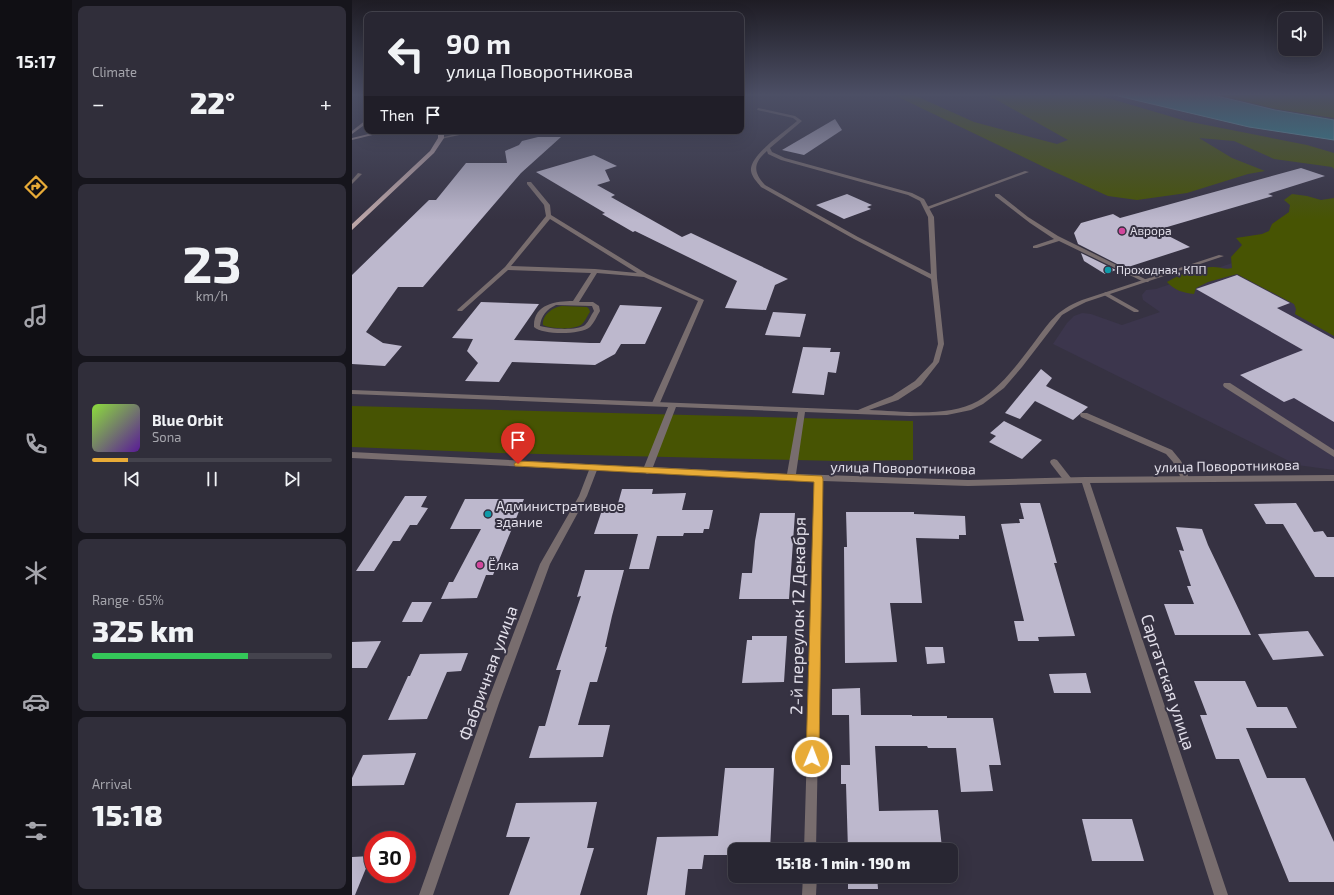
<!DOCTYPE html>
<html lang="en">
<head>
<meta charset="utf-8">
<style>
	body { margin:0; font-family:"Exo 2",sans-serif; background:#302e3a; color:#f1f3f6; height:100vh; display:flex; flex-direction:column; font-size:15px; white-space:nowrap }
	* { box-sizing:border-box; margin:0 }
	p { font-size:13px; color:#a5a5ac }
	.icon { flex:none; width:22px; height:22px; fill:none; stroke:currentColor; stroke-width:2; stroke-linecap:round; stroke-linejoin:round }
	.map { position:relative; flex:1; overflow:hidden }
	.panel { display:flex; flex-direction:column; gap:6px; padding:6px; background:#16151c; width:280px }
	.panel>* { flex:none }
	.banner { position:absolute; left:12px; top:12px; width:380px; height:122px; border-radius:8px; box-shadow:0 4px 16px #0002,0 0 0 1px #44434d; background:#282632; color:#f1f3f6; overflow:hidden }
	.controls { position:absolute; left:926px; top:12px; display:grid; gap:8px }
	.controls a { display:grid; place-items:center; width:44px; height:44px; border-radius:8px; background:#282632; box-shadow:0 4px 16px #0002,0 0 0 1px #44434d; font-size:20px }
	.speed { position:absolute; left:12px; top:831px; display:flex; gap:8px; font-size:20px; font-weight:700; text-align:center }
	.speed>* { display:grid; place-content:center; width:52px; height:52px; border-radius:50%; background:#282632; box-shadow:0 4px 16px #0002,0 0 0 1px #44434d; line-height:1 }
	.speed .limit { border:6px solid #d22; background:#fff; color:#111 }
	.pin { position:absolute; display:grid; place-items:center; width:34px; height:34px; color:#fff; margin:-41px -17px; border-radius:50% 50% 50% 0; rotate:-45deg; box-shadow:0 0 4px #0007 }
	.pin .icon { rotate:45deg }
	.me { position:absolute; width:44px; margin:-22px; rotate:1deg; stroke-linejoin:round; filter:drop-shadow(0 0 3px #0008) }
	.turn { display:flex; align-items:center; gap:14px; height:84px; padding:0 16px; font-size:18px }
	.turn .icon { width:52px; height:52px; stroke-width:2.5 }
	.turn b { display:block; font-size:28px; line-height:34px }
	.then { display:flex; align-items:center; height:38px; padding:0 16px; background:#0003; gap:8px; font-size:15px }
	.big { font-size:30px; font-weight:800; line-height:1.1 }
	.panel .card { flex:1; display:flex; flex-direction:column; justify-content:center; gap:6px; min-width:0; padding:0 14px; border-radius:8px; background:#302e3a }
	.panel .dial { align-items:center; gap:0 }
	.dial b { font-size:52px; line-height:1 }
	.song { display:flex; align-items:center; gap:12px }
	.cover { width:48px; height:48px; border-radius:6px; background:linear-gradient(135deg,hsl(90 70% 55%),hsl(270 70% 35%)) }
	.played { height:4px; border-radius:2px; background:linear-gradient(90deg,#e8ab37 15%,#44434d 15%) }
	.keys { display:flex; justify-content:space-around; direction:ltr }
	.heat { display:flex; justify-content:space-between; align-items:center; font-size:22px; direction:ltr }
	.charge { height:6px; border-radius:3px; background:linear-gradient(90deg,#34c759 65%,#44434d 0) }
	.trip { position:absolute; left:376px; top:843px; width:230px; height:40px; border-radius:8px; background:#282632; box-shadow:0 4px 16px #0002,0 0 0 1px #44434d; font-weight:800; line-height:40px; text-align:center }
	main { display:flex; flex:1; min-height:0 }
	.dock { display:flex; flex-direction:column; width:72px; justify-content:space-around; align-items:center; background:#100f14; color:#a5a5ac }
	.dock .icon { width:28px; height:28px }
	.dock .selected { color:#e8ab37 }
	.dock b { font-size:18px; color:#f1f3f6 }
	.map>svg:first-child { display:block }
</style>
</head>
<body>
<main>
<nav class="dock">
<b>15:17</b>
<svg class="icon selected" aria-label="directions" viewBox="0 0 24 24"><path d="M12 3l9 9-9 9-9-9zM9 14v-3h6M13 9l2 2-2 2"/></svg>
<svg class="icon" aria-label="music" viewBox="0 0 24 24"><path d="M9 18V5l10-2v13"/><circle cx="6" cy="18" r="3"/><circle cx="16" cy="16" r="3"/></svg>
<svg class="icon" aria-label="phone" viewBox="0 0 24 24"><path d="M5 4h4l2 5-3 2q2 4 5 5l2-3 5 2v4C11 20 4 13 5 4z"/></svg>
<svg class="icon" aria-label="climate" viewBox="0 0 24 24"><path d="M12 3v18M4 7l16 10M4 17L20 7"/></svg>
<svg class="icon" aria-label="car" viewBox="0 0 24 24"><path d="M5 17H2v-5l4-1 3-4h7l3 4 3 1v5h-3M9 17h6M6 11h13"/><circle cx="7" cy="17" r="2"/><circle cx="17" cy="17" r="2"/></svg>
<svg class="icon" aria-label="filters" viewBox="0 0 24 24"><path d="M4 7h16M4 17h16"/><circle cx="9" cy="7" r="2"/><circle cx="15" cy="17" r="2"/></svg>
</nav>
<section class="panel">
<div class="card"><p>Climate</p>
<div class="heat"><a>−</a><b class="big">22°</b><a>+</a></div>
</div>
<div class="card dial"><b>23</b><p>km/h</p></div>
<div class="card">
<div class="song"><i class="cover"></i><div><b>Blue Orbit</b><p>Sona</p></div></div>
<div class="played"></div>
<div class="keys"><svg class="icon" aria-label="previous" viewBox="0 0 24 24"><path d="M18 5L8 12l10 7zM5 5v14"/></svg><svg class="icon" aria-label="pause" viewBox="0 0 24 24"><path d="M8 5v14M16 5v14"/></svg><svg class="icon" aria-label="next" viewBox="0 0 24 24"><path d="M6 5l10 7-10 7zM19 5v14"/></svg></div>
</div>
<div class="card"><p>Range · 65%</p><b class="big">325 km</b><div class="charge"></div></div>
<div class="card"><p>Arrival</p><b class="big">15:18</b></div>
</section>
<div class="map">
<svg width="982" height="895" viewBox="0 0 982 895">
	<rect width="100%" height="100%" fill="#363242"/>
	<polygon fill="#3c364d" points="930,246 982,270 982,470 945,465 701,344 715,323 722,316 730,313 739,314 770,325 808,312 791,300 790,295 794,290 804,289"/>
	<g fill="#475403">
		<polygon points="542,95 562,95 622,122 705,144 716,140 643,99 633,95 746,95 834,121 955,145 982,153 982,169 980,167 922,159 882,141 847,138 880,158 913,171 896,174 835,193 785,200 756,196 694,168"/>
		<polygon points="866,95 982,95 982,118 924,109"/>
		<path d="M940,194L955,196L969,200L982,198V336L943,314L944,309L942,304L885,274L856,282L844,288L842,294C831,293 822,290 815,282C829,274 844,267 861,267C868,267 874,270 880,268L879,257L890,245L884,238L910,234L917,231L920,224L937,212L938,205L932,200Z"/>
		<path d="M210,306L235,307L237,309L238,312C235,316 233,322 229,325C221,330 199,329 191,325C190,315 201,307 210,306Z"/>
		<polygon points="0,406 561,421 561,460 488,461 147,453 0,447"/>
	</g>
	<polygon fill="#28929b" stroke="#60a9b2" points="762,95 861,95 923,110 982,120 982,140 897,127"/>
	<g fill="#bdb8cd">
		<polygon points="483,119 490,130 452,155 430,150"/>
		<polygon points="186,137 209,137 169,173 71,287 46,287 14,332 31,343 50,346 33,366 0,364 0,275 77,200 84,200 114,163 155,163 153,151 167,145 170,141"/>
		<polygon points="242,155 265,166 253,170 258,181 245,185 263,195 259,197 330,237 339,233 436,279 423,285 414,310 373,308 385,281 283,231 281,232 250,214 253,213 184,172"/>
		<polygon points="949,168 973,176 916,194 921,196 805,230 838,247 773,268 726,244 722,233 729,223 761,214 768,218"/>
		<polygon points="495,194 520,205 515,207 519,209 492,219 464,205"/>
		<polygon points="729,253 764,270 753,274 732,261"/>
		<polygon points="885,275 938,303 925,308 982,339 982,422 942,398 932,402 888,375 951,350 844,289"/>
		<polygon points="129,302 187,304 162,340 238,343 248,343 268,305 310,307 293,344 269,344 263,354 243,365 160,362 147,382 113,381 126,363 115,351 121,339 100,338"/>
		<polygon points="421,312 454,314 448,337 413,335"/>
		<polygon points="451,347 479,348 478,352 488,352 484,373 476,372 472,395 440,393"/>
		<polygon points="689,369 700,378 694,386 736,407 721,420 683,401 668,419 653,413"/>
		<polygon points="652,421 690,440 670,459 637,442 644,436 638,433"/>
		<polygon points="270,489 301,489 300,494 334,493 330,510 361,510 357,529 352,529 351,533 332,533 331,536 305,536 297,569 277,569 286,534 242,534 251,507 265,507"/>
		<polygon points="53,496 75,496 69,507 76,508 65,525 58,525 48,541 41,541 22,571 4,571"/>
		<polygon points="113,499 172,499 141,575 134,575 125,598 89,599 97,582 101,582 129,529 98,529"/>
		<polygon points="668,503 688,503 705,563 702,563 723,636 686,637 687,641 666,641 662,621 672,621 649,524 668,523 667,519 672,519"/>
		<polygon points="944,503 962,532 971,531 975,537 982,537 982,577 963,577 931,524 914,524 902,504"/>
		<polygon points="494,512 562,512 562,514 613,516 614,535 607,535 607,539 564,538 570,603 538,603 545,662 493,663 492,547 495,547"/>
		<polygon points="408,513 443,513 437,599 387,599 390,573 400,573 403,541"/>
		<polygon points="824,527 850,529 856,545 899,635 823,635 812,604 842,604 835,586 839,586 827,550 832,551"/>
		<polygon points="233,570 272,570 260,616 253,647 255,647 245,682 238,682 226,725 258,725 251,757 177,758 187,726 193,726 209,670 204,670 229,596 225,597"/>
		<polygon points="60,602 80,602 70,622 50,622"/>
		<polygon points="956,631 972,656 921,660 906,634"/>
		<polygon points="400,636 435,636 432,682 390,683 395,640 400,640"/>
		<polygon points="29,641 15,668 0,668 0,642"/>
		<polygon points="573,647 591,647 593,663 575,664"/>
		<polygon points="116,653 109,671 95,672 75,719 36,720 56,676 58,676 68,654"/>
		<polygon points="734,673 739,693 702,693 697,674"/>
		<polygon points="842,681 893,681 905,707 935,707 945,728 894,728 915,778 953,778 982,842 982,882 937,882 887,759 864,759 848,715 855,715"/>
		<polygon points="508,688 509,715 480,715 480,689"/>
		<polygon points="497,715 560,715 560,716 595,716 595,718 641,718 649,765 637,765 641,791 609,792 604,748 576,748 575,746 523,746 527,811 586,810 590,848 563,850 496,850 494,784 489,784 489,765 498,765"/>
		<polygon points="64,753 52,785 0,786 0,778 11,755"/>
		<polygon points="373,768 422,768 418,850 383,850 383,855 352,855 350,869 336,869 333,895 295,895 305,837 366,836"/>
		<polygon points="245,802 235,848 242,848 228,895 157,895 178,837 154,837 164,803"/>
		<polygon points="730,819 780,819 792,861 740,861"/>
		<polygon points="19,856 3,895 0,895 0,857"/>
		<polygon points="496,876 525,876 526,889 496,889"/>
	</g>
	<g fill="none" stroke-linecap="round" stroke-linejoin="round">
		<g fill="#786d6e" fill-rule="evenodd">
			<polygon points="118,131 126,131 89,139 87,138"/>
			<polygon points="673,171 677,172 577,209 572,208"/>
			<polygon points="6,173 10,174 0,184 0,180"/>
			<path d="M175,182H179L198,205L199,215L295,274L352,300L307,405H304L300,403L346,301L292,277L245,273L227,302H241L247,306L248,311C245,316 242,323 238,327C228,335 191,335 182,327C181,304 204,301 221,301L239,273L156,270L110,311H106L105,310L153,267L194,216L192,205L175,184ZM198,219L285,273L243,269L159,266ZM204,305L240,306L242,311C239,315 237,321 233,325C225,331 198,329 188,326C189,316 195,309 204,305Z"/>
			<polygon points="643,194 647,194 676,217 706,236 797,281 796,282 792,282 707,241 685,248 681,248 681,246 702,239 678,223 643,196"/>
			<polygon points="754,292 786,310 787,311 786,312 782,312 752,295 752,293"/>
			<polygon points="872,383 878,383 982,450 982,457 872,387 871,385"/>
			<polygon points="729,413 735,413 820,450 829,461 838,480 837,482 831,482 821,462 814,454 729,417 728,415"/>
			<polygon points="702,459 705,460 719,478 720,480 719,482 713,482 699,464 698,462 699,460"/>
		</g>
		<g fill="#786d6e" fill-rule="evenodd">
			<path d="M406,108L443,116L450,121L418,148L420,152L433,158L560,193L572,199L582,217L585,278L592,344L587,362L569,385L546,400L517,410C550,411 596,418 626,401C649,387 665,365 681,344C697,323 704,310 730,300L867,255L872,256L734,302L722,308L710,315L670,367L652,388L631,404L619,410L595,415L558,416L453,412L444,474L616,480L733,477L982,475V481L738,483L876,895H862L730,483L616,486L471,481L464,850H452L463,481L298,473L295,474L292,472L245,470L235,496L198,564L147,703L81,895H67L135,703L188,564L227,496L237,470L0,458V452L292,467L316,407L0,394V390L506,410L540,396L563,381L581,362L586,344L579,279L502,239L409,187C405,182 400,177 399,171C397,155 434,131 445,121L441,118L405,110ZM415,151L416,154L429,160L556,195L568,201L576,217L579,274L506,237L413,185C401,172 401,163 415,151ZM324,407L446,412L435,474L301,467Z"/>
			<polygon points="451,876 465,876 464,895 450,895"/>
		</g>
		<g fill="#9e8d8f" fill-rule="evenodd">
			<polygon points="14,120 15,120 15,123 0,134 0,131"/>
			<polygon points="29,131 37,131 0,140 0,138"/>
		</g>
		<polygon fill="#bba5a7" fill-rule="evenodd" points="86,131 92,131 92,138 82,153 0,230 0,224 78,151 86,138"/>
	</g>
	<linearGradient id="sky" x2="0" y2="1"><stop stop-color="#1e1c24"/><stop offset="0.43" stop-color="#4c4f65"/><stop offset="1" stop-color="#4c4f65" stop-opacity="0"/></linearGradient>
	<rect width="982" height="220" fill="url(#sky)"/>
	<polygon fill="#e8ab37" stroke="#976f24" points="166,461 470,476 471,479 467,757 465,762 460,764 456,762 454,757 462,482 163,466 162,464"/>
	<g fill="#d1479c" stroke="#363242" stroke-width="1.5">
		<circle cx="770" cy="231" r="4"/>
		<circle cx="128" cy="565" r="4"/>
	</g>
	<g fill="#0f9aa8" stroke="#363242" stroke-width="1.5">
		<circle cx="756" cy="270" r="4"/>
		<circle cx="136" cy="514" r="4"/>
	</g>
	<g text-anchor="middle" stroke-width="4" stroke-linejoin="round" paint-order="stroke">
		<g font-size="12" fill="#e1dee9" stroke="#363242" text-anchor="start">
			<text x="778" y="235">Аврора</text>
			<text x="764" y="274">Проходная, КПП</text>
		</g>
		<g font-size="14" fill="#e1dee9" stroke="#363242">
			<text transform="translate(875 466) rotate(-1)" y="5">улица Поворотникова</text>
			<text transform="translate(551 468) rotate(1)" y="5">улица Поворотникова</text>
		</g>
		<g font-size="14" fill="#e1dee9" stroke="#363242" text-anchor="start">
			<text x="144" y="511">Административное<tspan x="144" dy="16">здание</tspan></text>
			<text x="136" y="570">Ёлка</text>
		</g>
		<g font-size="17" fill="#e1dee9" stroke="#363242">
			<text transform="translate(446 616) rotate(-89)" y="6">2-й переулок 12 Декабря</text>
			<text transform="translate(136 673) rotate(-70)" y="6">Фабричная улица</text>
			<text transform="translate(816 682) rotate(72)" y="6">Саргатская улица</text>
		</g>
	</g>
</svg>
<div class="controls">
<a><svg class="icon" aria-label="sound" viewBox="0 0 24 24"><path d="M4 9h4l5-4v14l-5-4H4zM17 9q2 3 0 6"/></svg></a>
</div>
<div class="speed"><div class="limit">30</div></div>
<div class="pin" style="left:166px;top:464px;background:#d93025"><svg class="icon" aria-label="arrive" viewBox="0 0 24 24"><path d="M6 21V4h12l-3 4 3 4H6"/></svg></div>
<svg class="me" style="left:460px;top:757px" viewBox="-20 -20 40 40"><circle r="17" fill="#e8ab37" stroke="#fff" stroke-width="3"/><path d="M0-11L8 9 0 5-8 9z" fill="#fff"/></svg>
<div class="trip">15:18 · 1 min · 190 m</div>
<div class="banner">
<div class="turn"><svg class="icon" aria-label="left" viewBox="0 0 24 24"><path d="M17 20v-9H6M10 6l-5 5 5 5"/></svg><div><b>90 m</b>улица Поворотникова</div></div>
<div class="then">Then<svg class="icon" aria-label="arrive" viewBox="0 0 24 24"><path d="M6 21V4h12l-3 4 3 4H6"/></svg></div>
</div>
</div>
</main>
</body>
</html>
